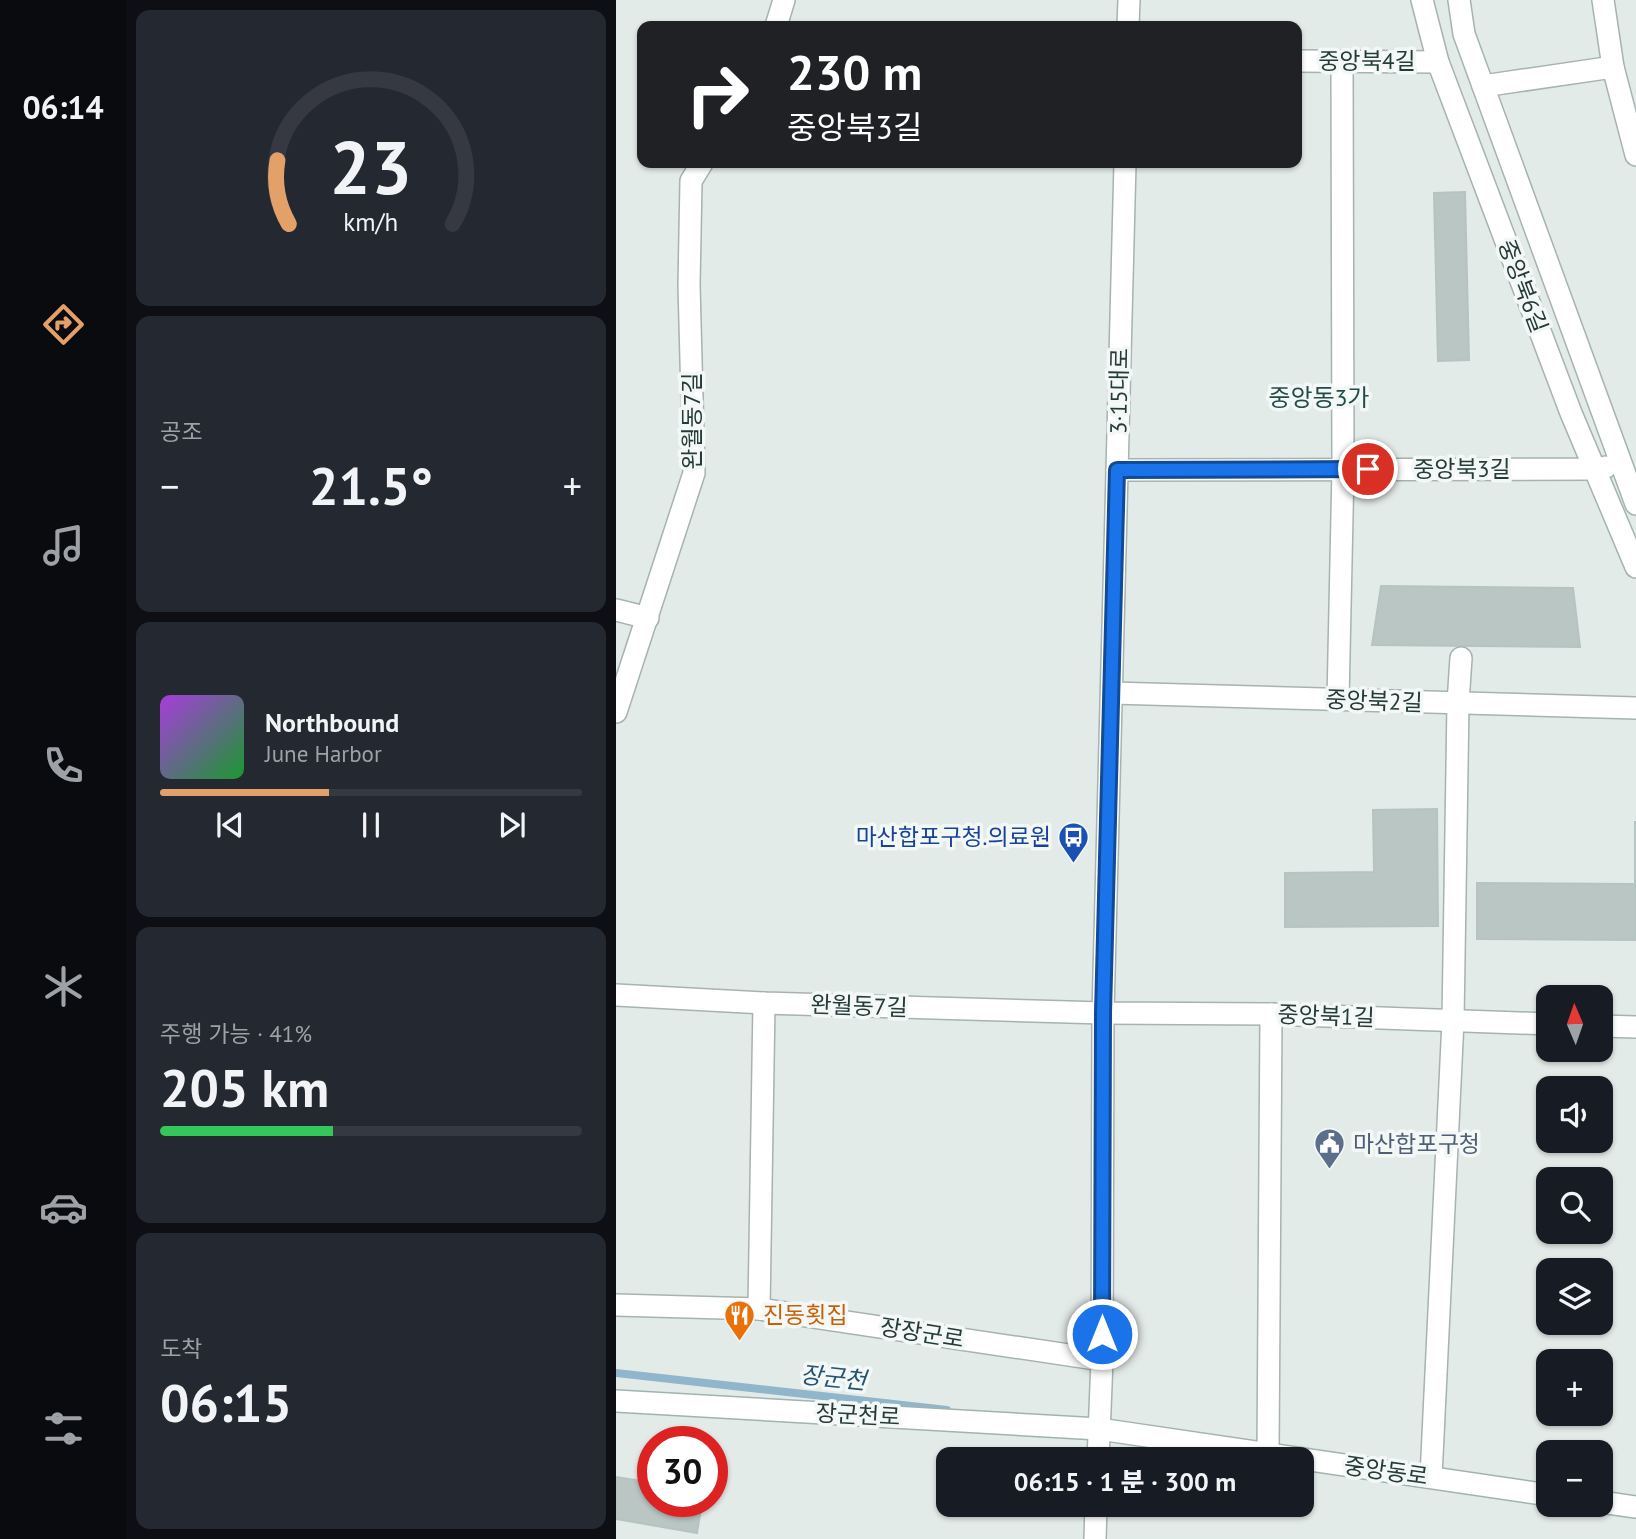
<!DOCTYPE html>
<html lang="ko">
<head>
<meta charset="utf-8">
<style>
	body { margin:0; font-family:"PT Sans","Noto Sans KR",sans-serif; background:#242831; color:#f1f3f6; height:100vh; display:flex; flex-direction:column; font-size:26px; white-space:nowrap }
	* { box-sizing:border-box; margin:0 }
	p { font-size:23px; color:#9ea1a6 }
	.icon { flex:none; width:38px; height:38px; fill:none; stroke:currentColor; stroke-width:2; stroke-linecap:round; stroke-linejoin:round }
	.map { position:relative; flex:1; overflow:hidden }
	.details { display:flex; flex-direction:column; gap:10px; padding:10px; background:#0d0f14; width:490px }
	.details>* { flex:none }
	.hud { position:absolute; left:21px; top:21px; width:665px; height:147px; border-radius:14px; box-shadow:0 2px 5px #0004; background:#202124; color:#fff; overflow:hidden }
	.needle { width:46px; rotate:358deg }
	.buttons { position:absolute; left:920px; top:985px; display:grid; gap:14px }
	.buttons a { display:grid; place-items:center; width:77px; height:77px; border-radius:14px; background:#171b24; box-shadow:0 2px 5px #0004; font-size:35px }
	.speed { position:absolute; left:21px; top:1426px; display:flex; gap:14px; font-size:35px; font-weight:700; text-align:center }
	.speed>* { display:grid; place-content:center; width:91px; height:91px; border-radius:50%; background:#171b24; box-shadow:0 2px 5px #0004; line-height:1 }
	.speed .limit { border:10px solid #d22; background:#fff; color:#111 }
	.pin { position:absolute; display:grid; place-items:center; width:60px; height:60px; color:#fff; margin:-30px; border:4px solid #fff; border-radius:50%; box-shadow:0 2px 7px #0007 }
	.me { position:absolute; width:77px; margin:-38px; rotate:0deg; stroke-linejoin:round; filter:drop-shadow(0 0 5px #0008) }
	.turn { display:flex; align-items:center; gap:24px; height:147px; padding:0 35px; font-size:32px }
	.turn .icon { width:91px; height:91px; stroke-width:2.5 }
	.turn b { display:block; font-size:49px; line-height:60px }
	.big { font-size:52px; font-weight:800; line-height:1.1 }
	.details .widget { flex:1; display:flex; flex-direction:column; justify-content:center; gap:10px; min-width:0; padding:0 24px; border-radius:14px; background:#242831 }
	.details .dial { align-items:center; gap:0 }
	.dial svg { height:182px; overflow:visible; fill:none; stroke:#363941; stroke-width:7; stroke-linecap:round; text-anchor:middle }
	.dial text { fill:#f1f3f6; stroke:none }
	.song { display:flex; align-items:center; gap:21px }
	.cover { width:84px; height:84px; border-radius:10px; background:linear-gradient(135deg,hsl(280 70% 55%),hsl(130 70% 35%)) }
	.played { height:7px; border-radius:4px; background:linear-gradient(90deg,#e3a169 40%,#363941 40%) }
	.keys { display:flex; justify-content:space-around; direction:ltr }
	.heat { display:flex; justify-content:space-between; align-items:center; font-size:38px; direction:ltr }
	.charge { height:10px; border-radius:5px; background:linear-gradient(90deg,#34c759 41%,#363941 0) }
	.trip { position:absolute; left:320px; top:1447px; width:378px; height:70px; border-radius:14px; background:#171b24; box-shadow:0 2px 5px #0004; font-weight:800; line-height:70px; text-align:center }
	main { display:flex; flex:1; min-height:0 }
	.dock { display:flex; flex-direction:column; width:126px; justify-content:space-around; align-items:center; background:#090b0e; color:#9ea1a6 }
	.dock .icon { width:49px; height:49px }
	.dock .active { color:#e3a169 }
	.dock b { font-size:32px; color:#f1f3f6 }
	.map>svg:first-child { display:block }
</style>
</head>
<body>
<main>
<nav class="dock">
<b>06:14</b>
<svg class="icon active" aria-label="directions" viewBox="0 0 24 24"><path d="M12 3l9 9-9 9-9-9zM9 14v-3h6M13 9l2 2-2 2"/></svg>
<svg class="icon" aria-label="music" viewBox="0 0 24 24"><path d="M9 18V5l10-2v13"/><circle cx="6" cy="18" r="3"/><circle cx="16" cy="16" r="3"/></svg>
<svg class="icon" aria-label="phone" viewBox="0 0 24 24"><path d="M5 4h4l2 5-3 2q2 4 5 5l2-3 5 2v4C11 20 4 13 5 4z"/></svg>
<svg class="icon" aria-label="climate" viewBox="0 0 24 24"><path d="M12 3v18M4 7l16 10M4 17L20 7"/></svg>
<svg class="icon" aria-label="car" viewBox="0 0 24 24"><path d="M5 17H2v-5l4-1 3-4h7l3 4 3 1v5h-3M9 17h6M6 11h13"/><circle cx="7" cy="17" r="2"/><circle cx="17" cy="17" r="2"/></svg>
<svg class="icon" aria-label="filters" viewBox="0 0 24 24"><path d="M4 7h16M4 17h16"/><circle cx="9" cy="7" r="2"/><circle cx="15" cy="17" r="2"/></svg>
</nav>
<section class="details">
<div class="widget dial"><svg viewBox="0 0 100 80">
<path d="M14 69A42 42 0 1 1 86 69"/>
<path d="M14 69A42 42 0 0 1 9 41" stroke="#e3a169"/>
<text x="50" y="56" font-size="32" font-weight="700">23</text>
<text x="50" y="72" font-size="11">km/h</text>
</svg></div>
<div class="widget"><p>공조</p>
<div class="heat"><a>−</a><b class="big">21.5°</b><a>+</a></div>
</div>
<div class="widget">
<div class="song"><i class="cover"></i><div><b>Northbound</b><p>June Harbor</p></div></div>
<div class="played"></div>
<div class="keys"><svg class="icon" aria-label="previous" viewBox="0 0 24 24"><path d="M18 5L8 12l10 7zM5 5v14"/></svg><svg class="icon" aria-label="pause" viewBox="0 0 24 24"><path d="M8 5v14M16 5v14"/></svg><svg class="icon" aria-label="next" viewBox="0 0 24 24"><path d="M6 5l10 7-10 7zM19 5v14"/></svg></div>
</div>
<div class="widget"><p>주행 가능 · 41%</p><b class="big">205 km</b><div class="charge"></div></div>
<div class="widget"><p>도착</p><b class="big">06:15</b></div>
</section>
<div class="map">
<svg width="1020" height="1539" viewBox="0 0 1020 1539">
	<rect width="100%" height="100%" fill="#e3ebe9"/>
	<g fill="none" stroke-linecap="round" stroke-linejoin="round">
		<polyline stroke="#91b5ca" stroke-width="8" points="0,1373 331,1410"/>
	</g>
	<g fill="#b9c6c3" stroke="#b6c4c1" stroke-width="2">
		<polygon points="849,192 853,360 822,361 818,193"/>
		<polygon points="765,586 957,588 964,647 756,645"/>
		<polygon points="821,809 822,926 669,927 669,873 758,872 757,810"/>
		<polygon points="1019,821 1020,940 861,939 861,883 1019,884"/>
		<polygon points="26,1471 37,1473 37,1502 86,1502 81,1533 0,1519 0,1477 25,1481"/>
	</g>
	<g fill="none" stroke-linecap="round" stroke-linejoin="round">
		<defs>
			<g id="minor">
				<polyline points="806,0 822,62 955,413 1020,567"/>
				<polyline points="843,0 848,34 1020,504"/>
				<polyline points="987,0 997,67"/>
				<polyline points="160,26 168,0"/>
				<polyline points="512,26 513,0"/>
				<polyline points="681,61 822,62"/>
				<polyline points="867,86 997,67 1020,155"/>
				<polyline points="501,470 980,469 990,467"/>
				<polyline points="0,610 32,618"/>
				<polyline points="496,693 1020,708"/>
				<polyline points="722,700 727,469 726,62"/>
				<polyline points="0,712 78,473 73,285 75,181 86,163"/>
				<polyline points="0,995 148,1003 487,1013 655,1014 933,1024"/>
				<polyline points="985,1026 1020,1027"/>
				<polyline points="0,1305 143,1309 486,1360"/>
				<polyline points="143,1309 148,1003"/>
				<polyline points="652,1454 655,1014"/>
				<polyline points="482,1460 486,1360 487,1013 509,163"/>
				<polyline points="815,1477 837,1021 842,703 845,658"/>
				<polyline points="479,1539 480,1505"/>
			</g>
			<g id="secondary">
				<polyline points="0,1401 483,1429 933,1495"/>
				<polyline points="985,1502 1020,1507"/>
			</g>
		</defs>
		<use href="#minor" stroke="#a6b3b1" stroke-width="24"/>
		<use href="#secondary" stroke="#a0b3b0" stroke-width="24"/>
		<use href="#minor" stroke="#fff" stroke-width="21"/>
		<use href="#secondary" stroke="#fff" stroke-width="21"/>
	</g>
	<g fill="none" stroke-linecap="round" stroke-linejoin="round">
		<defs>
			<polyline id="route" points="486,1334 487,1013 501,470 752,469"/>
		</defs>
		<use href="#route" stroke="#114b97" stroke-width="18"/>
		<use href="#route" stroke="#1a73e8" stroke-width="12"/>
	</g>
	<defs>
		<symbol id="bus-pin" viewBox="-11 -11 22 30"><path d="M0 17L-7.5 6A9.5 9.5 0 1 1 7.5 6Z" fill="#1a4fb4" stroke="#f3f8f7"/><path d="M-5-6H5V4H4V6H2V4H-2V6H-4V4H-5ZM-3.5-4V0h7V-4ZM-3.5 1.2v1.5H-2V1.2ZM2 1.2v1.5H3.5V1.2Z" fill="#fff"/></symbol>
		<symbol id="civic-pin" viewBox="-11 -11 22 30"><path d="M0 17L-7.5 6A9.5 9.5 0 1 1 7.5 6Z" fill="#5c6f8a" stroke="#f3f8f7"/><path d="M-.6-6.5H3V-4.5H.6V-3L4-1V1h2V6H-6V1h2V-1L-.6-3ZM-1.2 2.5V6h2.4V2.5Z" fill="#fff"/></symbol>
		<symbol id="restaurant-pin" viewBox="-11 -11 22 30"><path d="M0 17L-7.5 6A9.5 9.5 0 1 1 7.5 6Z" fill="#e8710a" stroke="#f3f8f7"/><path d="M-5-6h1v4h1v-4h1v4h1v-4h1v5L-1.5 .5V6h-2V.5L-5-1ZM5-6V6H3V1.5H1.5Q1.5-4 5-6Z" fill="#fff"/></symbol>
	</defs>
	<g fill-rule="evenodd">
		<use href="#bus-pin" x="440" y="820" width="35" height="47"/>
		<use href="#civic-pin" x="696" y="1126" width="35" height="47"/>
		<use href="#restaurant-pin" x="106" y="1298" width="35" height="47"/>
	</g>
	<g text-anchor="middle" stroke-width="7" stroke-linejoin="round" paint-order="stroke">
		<g font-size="23" fill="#253b39" stroke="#f3f8f7">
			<text x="751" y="69">중앙북4길</text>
			<text transform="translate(907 286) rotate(69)" y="8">중앙북6길</text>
			<text transform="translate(503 391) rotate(-89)" y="8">3·15대로</text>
			<text transform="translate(76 421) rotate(-90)" y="8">완월동7길</text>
			<text x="846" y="477">중앙북3길</text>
			<text transform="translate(758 701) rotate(2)" y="8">중앙북2길</text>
			<text transform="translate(243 1006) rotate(2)" y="8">완월동7길</text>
			<text transform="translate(710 1016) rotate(2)" y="8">중앙북1길</text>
			<text transform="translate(306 1333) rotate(9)" y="8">장장군로</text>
			<text transform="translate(242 1415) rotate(3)" y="8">장군천로</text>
			<text transform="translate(770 1471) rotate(8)" y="8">중앙동로</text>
		</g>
		<g font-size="23" fill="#164399" stroke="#f3f8f7" text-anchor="end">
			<text x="435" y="845">마산합포구청.의료원</text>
		</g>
		<g font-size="23" fill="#4e5e75" stroke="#f3f8f7" text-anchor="start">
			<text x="737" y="1152">마산합포구청</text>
		</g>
		<g font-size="23" fill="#c56008" stroke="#f3f8f7" text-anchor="start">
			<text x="147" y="1323">진동횟집</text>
		</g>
		<g font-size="24" fill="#234b49" stroke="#f3f8f7">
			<text x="703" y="406">중앙동3가</text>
		</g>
		<g font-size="24" font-style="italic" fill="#255470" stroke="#f3f8f7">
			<text transform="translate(217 1378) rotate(6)" y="8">장군천</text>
		</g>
	</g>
</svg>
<div class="buttons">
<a><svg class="needle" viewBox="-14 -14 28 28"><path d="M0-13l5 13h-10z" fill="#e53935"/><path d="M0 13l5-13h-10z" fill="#9ea1a6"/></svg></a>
<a><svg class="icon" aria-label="sound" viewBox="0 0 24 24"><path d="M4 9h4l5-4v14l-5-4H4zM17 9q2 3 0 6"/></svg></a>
<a><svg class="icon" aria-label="search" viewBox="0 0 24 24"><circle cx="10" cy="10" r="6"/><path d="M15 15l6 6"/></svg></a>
<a><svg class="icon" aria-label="layers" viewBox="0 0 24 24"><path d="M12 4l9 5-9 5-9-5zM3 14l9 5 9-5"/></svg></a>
<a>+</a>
<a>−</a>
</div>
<div class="speed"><div class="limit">30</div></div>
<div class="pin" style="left:752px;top:469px;background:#d93025"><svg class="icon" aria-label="arrive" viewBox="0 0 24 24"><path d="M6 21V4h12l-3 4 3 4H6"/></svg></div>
<svg class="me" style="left:486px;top:1334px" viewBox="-20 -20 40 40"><circle r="17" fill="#1a73e8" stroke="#fff" stroke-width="3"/><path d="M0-11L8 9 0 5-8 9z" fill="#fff"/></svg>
<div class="trip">06:15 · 1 분 · 300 m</div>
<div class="hud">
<div class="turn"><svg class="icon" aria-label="right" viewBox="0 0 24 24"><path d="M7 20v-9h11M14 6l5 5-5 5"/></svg><div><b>230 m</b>중앙북3길</div></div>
</div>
</div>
</main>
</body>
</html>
